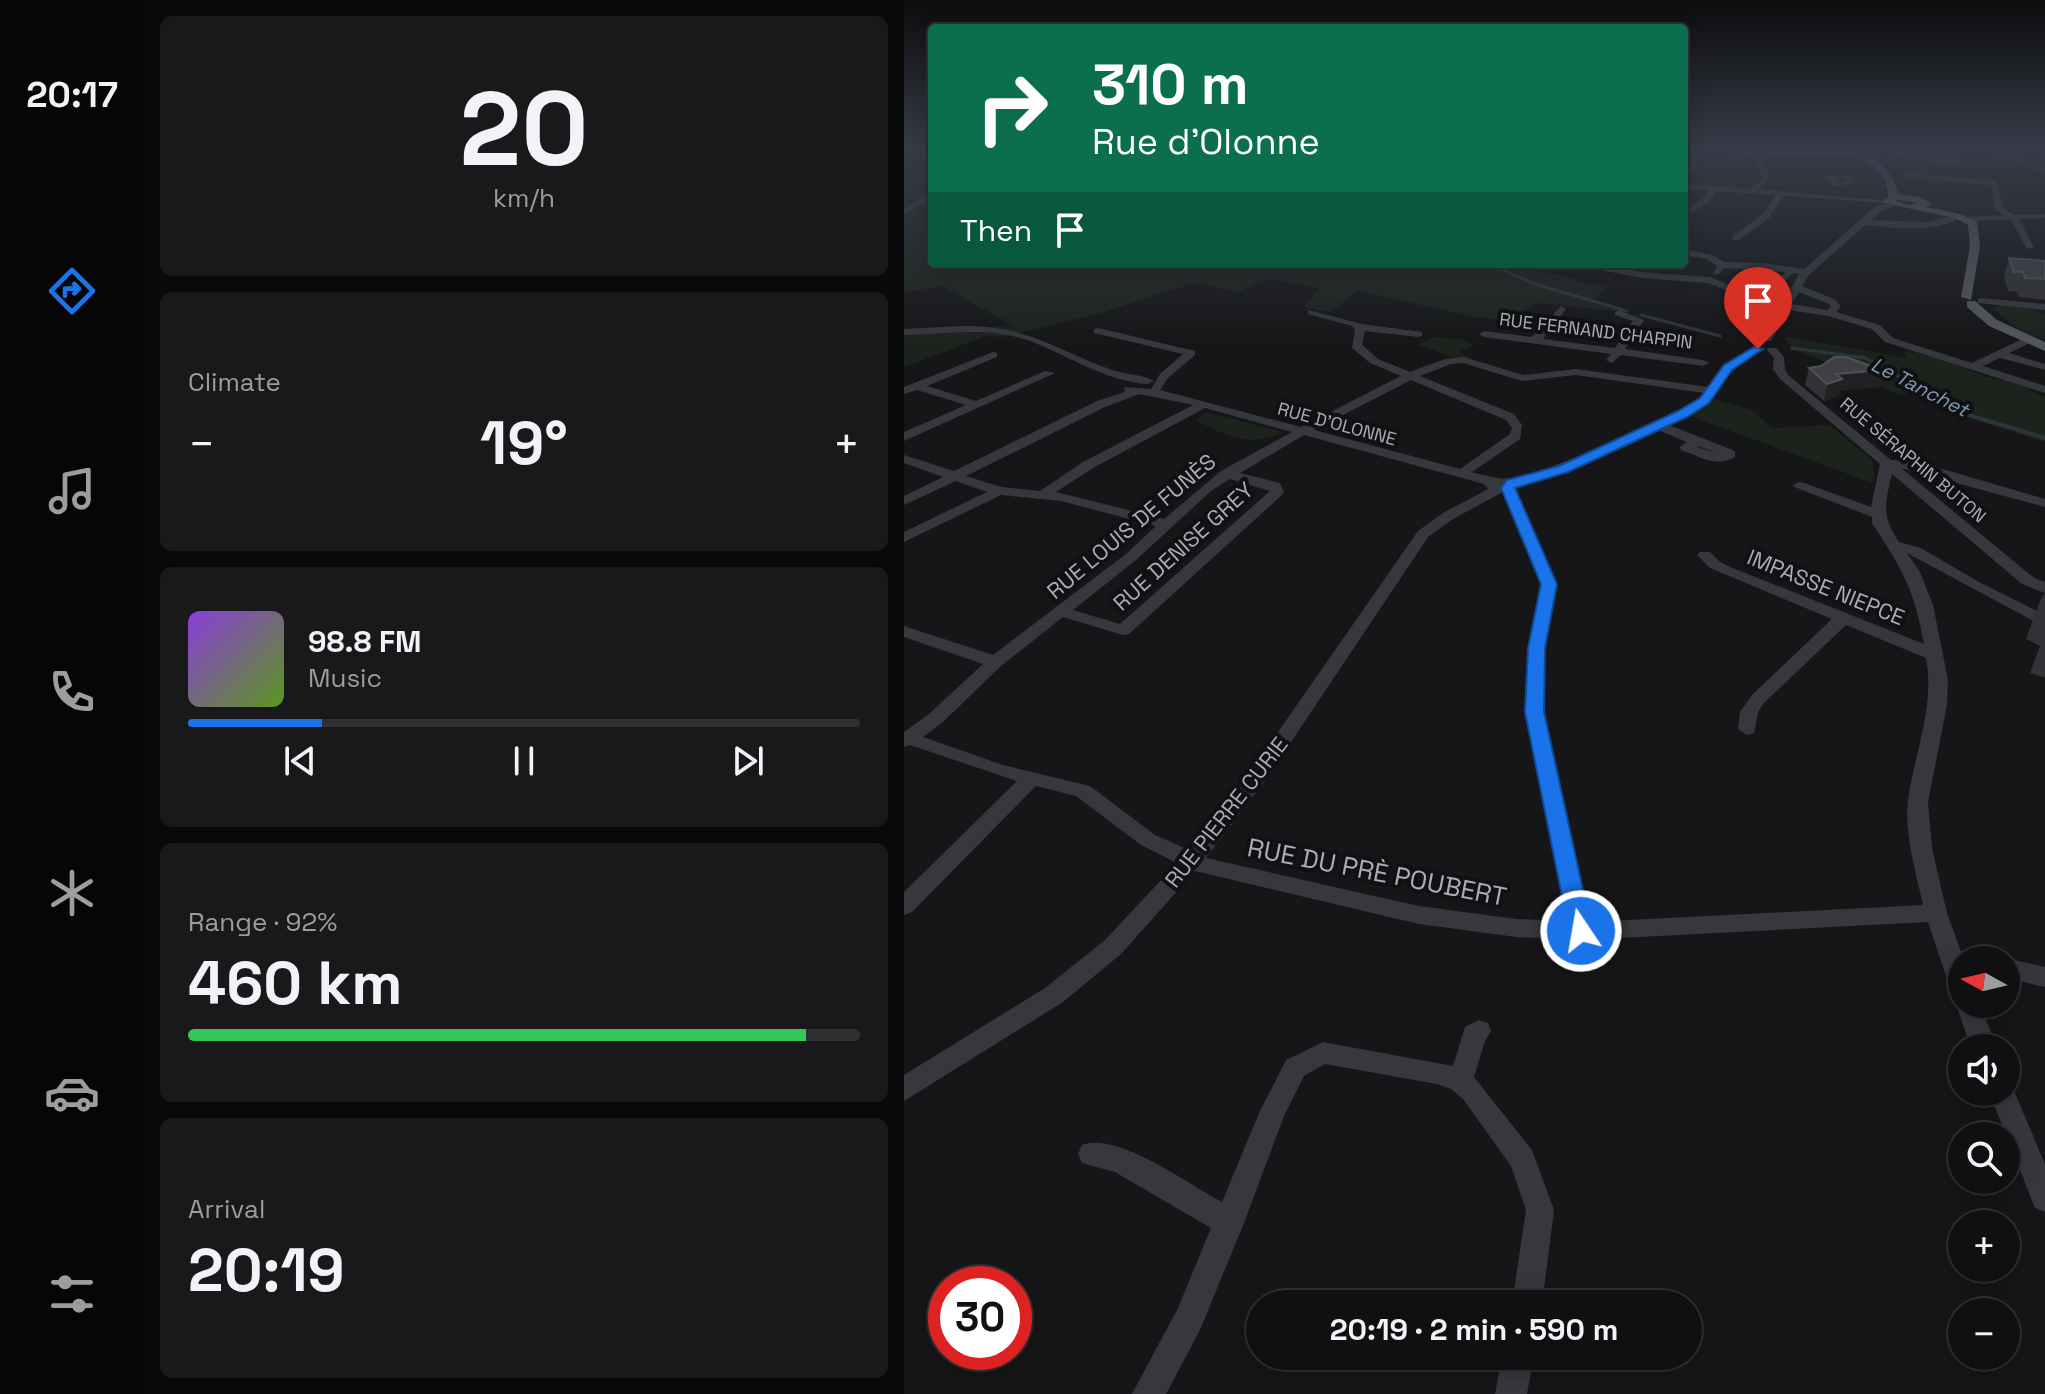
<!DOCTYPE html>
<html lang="en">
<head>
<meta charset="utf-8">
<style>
	body { margin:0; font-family:"Space Grotesk",sans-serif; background:#19191b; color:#f1f3f6; height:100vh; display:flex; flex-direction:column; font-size:30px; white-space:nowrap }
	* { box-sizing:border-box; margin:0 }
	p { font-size:26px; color:#9c9d9f }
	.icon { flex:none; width:44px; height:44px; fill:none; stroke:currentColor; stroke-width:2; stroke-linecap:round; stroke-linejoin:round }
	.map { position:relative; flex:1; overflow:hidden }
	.details { display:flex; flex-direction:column; gap:16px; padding:16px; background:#09090a; width:760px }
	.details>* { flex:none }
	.hud { position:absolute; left:24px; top:24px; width:760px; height:244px; border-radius:8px; box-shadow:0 4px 20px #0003,0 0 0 2px #303032; background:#0b6e4f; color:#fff; overflow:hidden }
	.needle { width:52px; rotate:278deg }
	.tools { position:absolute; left:1044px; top:946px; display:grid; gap:16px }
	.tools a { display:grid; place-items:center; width:72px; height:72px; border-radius:50%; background:#101012; box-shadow:0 4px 20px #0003,0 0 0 2px #303032; font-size:40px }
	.speed { position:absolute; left:24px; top:1266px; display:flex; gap:16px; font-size:40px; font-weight:700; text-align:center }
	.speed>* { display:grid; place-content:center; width:104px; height:104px; border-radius:50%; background:#101012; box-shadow:0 4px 20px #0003,0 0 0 2px #303032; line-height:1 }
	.speed .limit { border:12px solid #d22; background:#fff; color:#111 }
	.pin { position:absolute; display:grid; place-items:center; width:68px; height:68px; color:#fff; margin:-82px -34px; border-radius:50% 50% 50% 0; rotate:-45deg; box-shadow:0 0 8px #0007 }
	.pin .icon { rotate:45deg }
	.me { position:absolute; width:88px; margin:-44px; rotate:348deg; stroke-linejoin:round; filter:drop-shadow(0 0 6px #0008) }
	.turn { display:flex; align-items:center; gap:28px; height:168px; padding:0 32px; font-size:36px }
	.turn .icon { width:104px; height:104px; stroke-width:2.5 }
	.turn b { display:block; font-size:56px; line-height:68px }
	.then { display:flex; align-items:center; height:76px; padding:0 32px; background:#0003; gap:16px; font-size:30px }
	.big { font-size:60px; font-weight:600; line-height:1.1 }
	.details .card { flex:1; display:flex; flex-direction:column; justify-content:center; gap:12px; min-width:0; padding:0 28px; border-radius:12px; background:#19191b }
	.details .dial { align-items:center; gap:0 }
	.dial b { font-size:104px; line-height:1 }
	.song { display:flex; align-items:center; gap:24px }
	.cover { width:96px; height:96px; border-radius:12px; background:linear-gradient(135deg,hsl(270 70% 55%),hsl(90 70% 35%)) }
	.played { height:8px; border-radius:4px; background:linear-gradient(90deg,#1a73e8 20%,#303032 20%) }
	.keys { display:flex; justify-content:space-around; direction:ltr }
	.heat { display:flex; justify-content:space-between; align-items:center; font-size:44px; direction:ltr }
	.charge { height:12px; border-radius:6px; background:linear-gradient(90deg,#34c759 92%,#303032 0) }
	.trip { position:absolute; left:342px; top:1290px; width:456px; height:80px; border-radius:40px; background:#101012; box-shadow:0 4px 20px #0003,0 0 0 2px #303032; font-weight:600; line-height:80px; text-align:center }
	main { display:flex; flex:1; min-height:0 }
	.tab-bar { display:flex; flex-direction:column; width:144px; justify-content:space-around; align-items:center; background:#060607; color:#9c9d9f }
	.tab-bar .icon { width:56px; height:56px }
	.tab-bar .selected { color:#1a73e8 }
	.tab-bar b { font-size:36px; color:#f1f3f6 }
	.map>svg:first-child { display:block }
</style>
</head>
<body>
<main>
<nav class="tab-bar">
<b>20:17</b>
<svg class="icon selected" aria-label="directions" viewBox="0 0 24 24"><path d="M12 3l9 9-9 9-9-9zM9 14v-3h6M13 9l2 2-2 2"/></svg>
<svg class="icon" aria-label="music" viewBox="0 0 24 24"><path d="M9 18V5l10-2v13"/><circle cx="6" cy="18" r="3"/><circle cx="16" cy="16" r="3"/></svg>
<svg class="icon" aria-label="phone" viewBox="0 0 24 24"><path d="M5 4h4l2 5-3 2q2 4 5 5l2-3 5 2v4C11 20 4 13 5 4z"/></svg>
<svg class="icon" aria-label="climate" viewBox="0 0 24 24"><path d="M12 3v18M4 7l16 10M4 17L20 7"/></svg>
<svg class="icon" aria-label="car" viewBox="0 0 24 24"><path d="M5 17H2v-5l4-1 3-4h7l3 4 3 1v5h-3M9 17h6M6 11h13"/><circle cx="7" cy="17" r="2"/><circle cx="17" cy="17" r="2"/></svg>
<svg class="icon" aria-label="filters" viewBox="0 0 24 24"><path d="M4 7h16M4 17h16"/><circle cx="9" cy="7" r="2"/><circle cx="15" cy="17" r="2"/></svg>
</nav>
<section class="details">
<div class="card dial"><b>20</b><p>km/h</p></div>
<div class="card"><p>Climate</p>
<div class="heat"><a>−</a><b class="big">19°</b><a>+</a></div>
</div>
<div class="card">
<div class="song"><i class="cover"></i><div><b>98.8 FM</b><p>Music</p></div></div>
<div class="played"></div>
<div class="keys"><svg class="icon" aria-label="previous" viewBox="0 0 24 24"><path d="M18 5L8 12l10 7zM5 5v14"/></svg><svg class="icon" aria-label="pause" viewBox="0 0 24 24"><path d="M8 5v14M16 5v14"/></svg><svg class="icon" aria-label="next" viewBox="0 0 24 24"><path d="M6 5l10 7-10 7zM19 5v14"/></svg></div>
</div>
<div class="card"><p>Range · 92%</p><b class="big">460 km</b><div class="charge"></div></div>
<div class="card"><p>Arrival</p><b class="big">20:19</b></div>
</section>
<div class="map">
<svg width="1141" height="1394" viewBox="0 0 1141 1394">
	<rect width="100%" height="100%" fill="#161618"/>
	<g fill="#1c231d">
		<polygon points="0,149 28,149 28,264 601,264 674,279 671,282 703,286 692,299 678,298 722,312 631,303 605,321 571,317 453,291 427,312 399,307 416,288 363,279 333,292 290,283 197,313 100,337 82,336 0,367 0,332 109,326 39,286 0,292"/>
		<polygon points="1097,305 1126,308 1141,315 1141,340 1114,329 1090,309"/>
		<polygon points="528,337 557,339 570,346 555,352 569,359 551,358 514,345"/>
		<path d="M886,337L1003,358L998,351C1021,352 1056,366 1075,374C1086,379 1100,379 1112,383C1122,387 1131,394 1141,397V442L1071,420L1030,394L1016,390L996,395L900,353L885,350L887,347L880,338Z"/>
		<polygon points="810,399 848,410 868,428 925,425 968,460 971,481 966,482 786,416"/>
		<path d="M302,412L378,432C348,449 320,435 292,420Z"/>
	</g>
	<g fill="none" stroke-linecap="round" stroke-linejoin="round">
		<polyline stroke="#2c353c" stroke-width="2" points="11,149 28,153"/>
		<g stroke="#2c353c" stroke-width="3">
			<polyline points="559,264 597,269 631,284 723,311"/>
			<polyline points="737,315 816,336"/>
			<polyline points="888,348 961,358 989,373"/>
		</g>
		<polyline stroke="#2c353c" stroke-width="4" points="986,371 1058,413 1141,438"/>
		<g fill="#37383d" fill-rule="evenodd">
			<polygon points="18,149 28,149 28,153 19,150"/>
			<polygon points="800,149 793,169 780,171 780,167 788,166 794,149"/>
			<polygon points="804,149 956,153 954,156 856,156 866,179 854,189 986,201 982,203 880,196 865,218 835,240 829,240 829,236 859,214 872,195 812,191 806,201 780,218 780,212 800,197 805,190 780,188 780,184 846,189 858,179 849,156"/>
			<path d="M969,149L1055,158L1059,165L1032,166C1016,154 988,157 969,149Z"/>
			<polygon points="1082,149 1091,149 1141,169 1141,173"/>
			<polygon points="1140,150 1141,150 1141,156 1137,152"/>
			<polygon points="1001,173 1093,181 1099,208 1110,215 1141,214 1141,218 1115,219 1130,247 1123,249 1107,220 1059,221 1062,217 1099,215 1091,209 1087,185 998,177"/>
			<path d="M926,175H945L951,184L929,186L922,177ZM931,179H940L942,182H934Z"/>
			<polygon points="25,194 28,194 28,199 0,214 0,209"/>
			<path d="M987,203L990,207L978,210L966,220L1024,222L1054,214L1058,216C1035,234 989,228 961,225L904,276L898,286L932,300L937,307L932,312L976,325L989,338L1068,363L1120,338H1128V342L1105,353L1141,364V370L1096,358L1079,366L1141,386V393L981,342L968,329L924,316L885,310L867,341H859L858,339L875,309L862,306L804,283L738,278L691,269L687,264L738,272L806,277L823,284L838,277L874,280L881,272L820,268L815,274H809L813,266L802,259L780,255V249L808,255L820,262L859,263L900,269L972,206ZM889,273L895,274L879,303L831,287L839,283L876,286ZM895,292L925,304L927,306L923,310L888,304Z"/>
			<polygon points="1077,298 1141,304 1141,310 1074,303 1074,299"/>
			<polygon points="657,306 662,309 639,339 711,348 729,321 711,315 710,313 715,310 740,320 721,349 799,360 805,363 799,366 717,355 708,363 702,360 707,354 580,337 575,334 580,331 628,337"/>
			<path d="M404,310L458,324L518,332V336L514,337L461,331L458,345L474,359L506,372L541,359L560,357L619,375L672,369L804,387L820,365L850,347L859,349L828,369L804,404L765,425L831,451V457C811,468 797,457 777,450L776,447L783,442L754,430L665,472L611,488L653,584L640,648L639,712L686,922L1019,905C1012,872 1000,834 1004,800C1011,751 1031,707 1022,658L942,625L860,703L854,712L850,733L843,735L834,729L836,712L848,695L928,619L806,568L793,555L796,552H806L816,562L831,569L1020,644C1010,588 998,569 968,523V517L888,486L895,482L900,483L967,507L976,464L876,379L869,369L870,358L863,350L864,348H872L880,357L881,369L884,375L987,460L1011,461L1141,499V507L997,468L1130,578L1141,582V593L1118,584L988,474C981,504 977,515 995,542L1017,548L1075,582L1141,615V626L1135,624L1003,553L1016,572L1029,605L1044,680L1043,705L1024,802L1028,848L1043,913L1060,960L1058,1004H1076L1093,1048H1067L1052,1004L1055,997L1050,995L1046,988L1024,922L677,940L612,937L515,924L291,871L217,954L159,1002L0,1101V1075L141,988L201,940L273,863L237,845L172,796L132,786L8,912L0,915V892L113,781L6,745L0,747V732L25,714L79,664L0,637V626L89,655L222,554L252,526L157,501L97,495L0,542V532L83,492L52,481L0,505V496L39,477L0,463V455L50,471L193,401L221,392L220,387L247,389L256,374L279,354L190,333V329L194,328L291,351V355L264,378L256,390L397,427L497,376L466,363L448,348L451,329L448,326L404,314ZM559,363L618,381L672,375L800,393C784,415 641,473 610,478C597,480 581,476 568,472L616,439L618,425L610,414L516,376L547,364ZM507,380L602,420L608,428L606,434L556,469L410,430ZM235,394L289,405L179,462L136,491L97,487L62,476L201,407ZM301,408L388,432L317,471L260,519L152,492L189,468ZM400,435L580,484L584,489L539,513L514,531L349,768L285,850L251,835L186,786L99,765L19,737L39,722L97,666L159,617L219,635L225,634L378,495L380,492L376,483L336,473ZM794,446L815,454L793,447ZM326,479L366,491L216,624L169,610L232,560L307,491ZM599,492L637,584L624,648L621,712L664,921L612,919L515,906L302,858L363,778L524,537L549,519Z"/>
			<path d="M59,326C125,326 150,349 208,370C221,375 239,374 250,381L244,384C197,381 161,352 117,338C80,327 38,334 0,335V329Z"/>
			<polygon points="89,352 93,353 93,357 23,386 72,401 141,371 151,373 0,441 0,432 62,405 13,390 0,394 0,387"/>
			<polygon points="1102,958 1141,967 1141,987 1102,978 1102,960 1097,960"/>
			<path d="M575,1020L584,1023L587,1031L581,1041L570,1077L628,1150L650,1210L638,1304H608L622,1210L607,1166L559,1099L547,1089L533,1084L421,1064L400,1076L380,1116L340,1223L296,1330L262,1394H228L274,1308L307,1228L211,1172L178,1163L174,1154L178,1145C213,1131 286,1185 318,1202L355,1113L382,1060L419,1042L549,1066L561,1027Z"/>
			<polygon points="1102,1082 1107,1084 1141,1164 1141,1212 1131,1208 1085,1092 1102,1092"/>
			<polygon points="598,1356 630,1356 623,1394 591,1394"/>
		</g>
		<g fill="#53555c" fill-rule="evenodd">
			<path d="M941,149C967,149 989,170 994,194L1017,197L1028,204L1022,207L1057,214L1073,222L1076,246L1067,300L1057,297L1066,246L1064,225L1051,218L979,203V199L985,197L981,180L973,169ZM995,200L1014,203L1005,205L992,201Z"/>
			<polygon points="1063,301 1071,301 1093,320 1141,342 1141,351 1085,326 1063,307"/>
		</g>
	</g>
	<g fill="#323236">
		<polygon points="1105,258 1141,261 1141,300 1115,297 1113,292 1104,291 1100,277"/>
		<polygon points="905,368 979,370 975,387 936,390 935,396 920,401 901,385"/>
		<polygon points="1141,593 1141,678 1126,673 1136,646 1122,639 1137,598"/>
	</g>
	<polygon fill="#212124" points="979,370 975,387 936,390 935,396 920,401 923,384 932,374"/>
	<g fill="#3f3f44" stroke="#4f5156" stroke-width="2">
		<polygon points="1105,258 1141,261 1141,279 1121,278 1119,272 1110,272"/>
		<polygon points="930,357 942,357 979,370 932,374 938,379 923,384 905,368 917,366"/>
	</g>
	<linearGradient id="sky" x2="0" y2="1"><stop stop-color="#0c0c0d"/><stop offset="0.43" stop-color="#363c48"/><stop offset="1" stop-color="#363c48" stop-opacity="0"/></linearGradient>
	<rect width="1141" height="344" fill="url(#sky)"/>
	<polygon fill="#1a73e8" stroke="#114b97" stroke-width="2" points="850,347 859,349 828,370 805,403 783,417 664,472 611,488 653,584 641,648 640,712 688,931 685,937 677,940 669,937 665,931 621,712 624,648 637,584 597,488 603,480 655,466 774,411 796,398 820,365"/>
	<g text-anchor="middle" stroke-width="8" stroke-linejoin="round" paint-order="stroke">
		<g font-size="18" fill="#a8adb8" stroke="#111113">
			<text transform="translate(692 331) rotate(7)" y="6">RUE FERNAND CHARPIN</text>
			<text transform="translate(433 424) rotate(15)" y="6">RUE D'OLONNE</text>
			<text transform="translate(1009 460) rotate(40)" y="6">RUE SÉRAPHIN BUTON</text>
		</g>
		<g font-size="20" font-style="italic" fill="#7f9bb3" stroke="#111113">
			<text transform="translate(1016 387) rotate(27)" y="7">Le Tanchet</text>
		</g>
		<g font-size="22" fill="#a8adb8" stroke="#111113">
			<text transform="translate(227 526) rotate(-40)" y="8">RUE LOUIS DE FUNÈS</text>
			<text transform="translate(279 546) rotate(-42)" y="8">RUE DENISE GREY</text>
			<text transform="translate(922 587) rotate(22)" y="8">IMPASSE NIEPCE</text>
			<text transform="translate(322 812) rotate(-52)" y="8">RUE PIERRE CURIE</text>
		</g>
		<g font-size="26" fill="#a8adb8" stroke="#111113">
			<text transform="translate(473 872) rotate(11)" y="9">RUE DU PRÈ POUBERT</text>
		</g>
	</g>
</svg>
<div class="tools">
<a><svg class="needle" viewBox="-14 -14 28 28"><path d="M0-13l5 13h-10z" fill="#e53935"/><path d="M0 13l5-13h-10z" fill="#9c9d9f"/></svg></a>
<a><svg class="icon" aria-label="sound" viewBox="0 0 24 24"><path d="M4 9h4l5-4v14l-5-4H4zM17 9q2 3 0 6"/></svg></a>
<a><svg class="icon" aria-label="search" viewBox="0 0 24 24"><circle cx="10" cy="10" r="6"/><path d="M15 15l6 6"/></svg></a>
<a>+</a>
<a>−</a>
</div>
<div class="speed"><div class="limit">30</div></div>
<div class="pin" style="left:854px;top:349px;background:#d93025"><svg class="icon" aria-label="arrive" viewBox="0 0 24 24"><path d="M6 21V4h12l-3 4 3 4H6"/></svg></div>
<svg class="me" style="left:677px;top:931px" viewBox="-20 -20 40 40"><circle r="17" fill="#1a73e8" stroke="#fff" stroke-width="3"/><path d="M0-11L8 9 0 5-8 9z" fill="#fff"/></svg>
<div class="trip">20:19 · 2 min · 590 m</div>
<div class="hud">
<div class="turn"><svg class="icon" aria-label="right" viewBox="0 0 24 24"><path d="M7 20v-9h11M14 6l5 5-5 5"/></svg><div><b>310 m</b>Rue d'Olonne</div></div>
<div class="then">Then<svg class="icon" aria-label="arrive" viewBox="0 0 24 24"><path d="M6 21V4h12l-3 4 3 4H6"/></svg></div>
</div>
</div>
</main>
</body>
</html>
